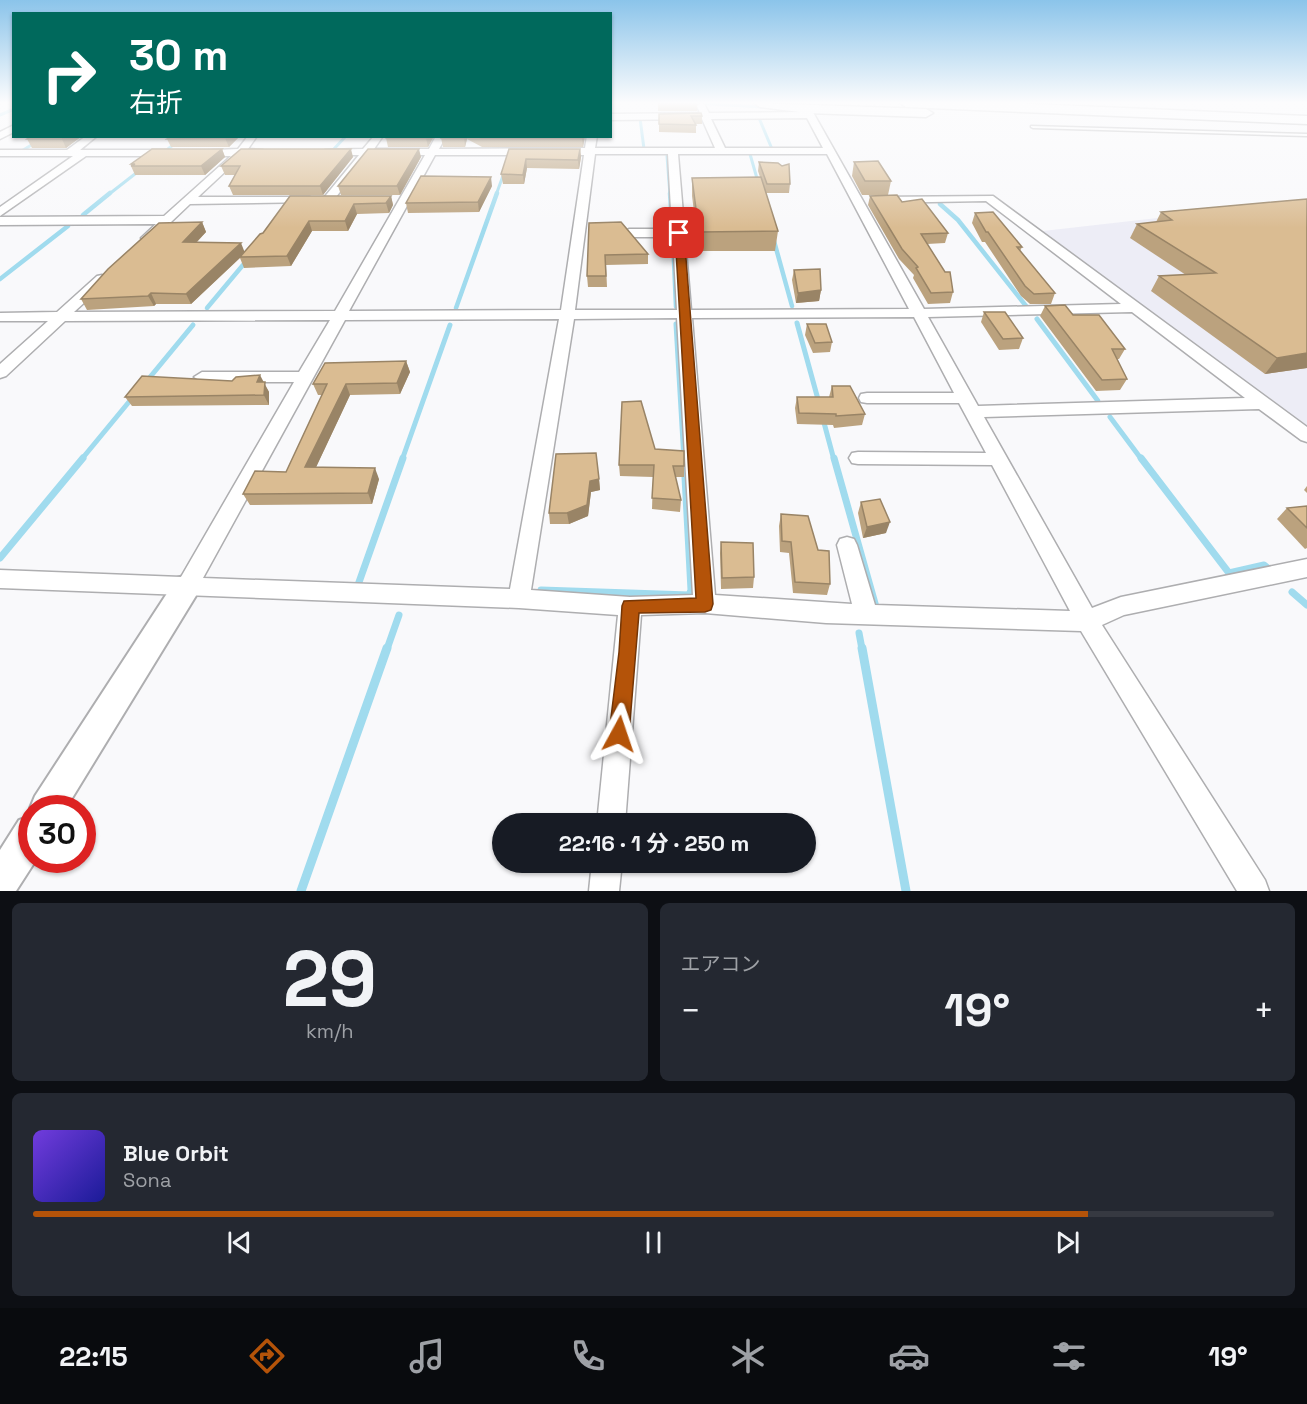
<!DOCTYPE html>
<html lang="ja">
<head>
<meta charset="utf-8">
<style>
	body { margin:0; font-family:"Space Grotesk","Noto Sans JP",sans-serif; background:#242831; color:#f1f3f6; height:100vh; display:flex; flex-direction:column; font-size:22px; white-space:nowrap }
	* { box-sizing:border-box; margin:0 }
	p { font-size:20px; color:#9ea1a6 }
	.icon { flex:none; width:33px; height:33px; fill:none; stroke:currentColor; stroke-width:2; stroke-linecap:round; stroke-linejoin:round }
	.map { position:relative; height:891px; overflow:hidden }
	.details { display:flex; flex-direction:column; gap:12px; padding:12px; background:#0d0f14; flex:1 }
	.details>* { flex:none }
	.hud { position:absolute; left:12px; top:12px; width:600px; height:126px; border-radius:0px; box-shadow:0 2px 4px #0004; background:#00695c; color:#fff; overflow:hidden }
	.speed { position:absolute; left:18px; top:795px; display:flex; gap:12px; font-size:30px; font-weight:700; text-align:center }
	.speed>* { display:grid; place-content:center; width:78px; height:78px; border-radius:50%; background:#171b24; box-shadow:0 2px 4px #0004; line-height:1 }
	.speed .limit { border:9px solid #d22; background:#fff; color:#111 }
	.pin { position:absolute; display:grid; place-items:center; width:51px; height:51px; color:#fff; margin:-26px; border-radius:12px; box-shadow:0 3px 9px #0006 }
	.me { position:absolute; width:66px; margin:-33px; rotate:5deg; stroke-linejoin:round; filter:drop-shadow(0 0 4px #0008) }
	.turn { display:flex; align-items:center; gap:21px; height:126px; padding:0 18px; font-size:27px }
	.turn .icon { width:78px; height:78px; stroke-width:2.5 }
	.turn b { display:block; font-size:42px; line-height:51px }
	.big { font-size:45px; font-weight:700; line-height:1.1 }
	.details .tile { flex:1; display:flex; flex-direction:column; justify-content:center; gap:9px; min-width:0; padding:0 21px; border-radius:9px; background:#242831 }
	.details .dial { align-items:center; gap:0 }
	.dial b { font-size:78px; line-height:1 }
	.song { display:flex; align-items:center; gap:18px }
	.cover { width:72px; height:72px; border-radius:9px; background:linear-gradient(135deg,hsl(260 70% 55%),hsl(240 70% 35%)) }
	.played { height:6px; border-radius:3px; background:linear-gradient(90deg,#b45309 85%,#363941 85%) }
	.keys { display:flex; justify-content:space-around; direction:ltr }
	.heat { display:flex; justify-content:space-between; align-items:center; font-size:33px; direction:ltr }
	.details .tiles { flex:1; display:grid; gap:12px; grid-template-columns:1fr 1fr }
	.tile:last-child { grid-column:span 2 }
	.trip { position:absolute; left:492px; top:813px; width:324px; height:60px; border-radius:30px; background:#171b24; box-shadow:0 2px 4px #0004; font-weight:700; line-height:60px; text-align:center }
	.menu { display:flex; height:96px; justify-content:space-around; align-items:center; background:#090b0e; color:#9ea1a6 }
	.menu .icon { width:42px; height:42px }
	.menu .selected { color:#b45309 }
	.menu b { font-size:27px; color:#f1f3f6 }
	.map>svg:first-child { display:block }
</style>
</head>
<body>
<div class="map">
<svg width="1307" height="891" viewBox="0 0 1307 891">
	<rect width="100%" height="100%" fill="#f9f9fb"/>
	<polygon fill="#ededf6" points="1307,201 1307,429 1043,231"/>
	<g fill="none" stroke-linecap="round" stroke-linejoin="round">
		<g stroke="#a0dbee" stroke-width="3">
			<polyline points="692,103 766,107"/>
			<polyline points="0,115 14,109"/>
			<polyline points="640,118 644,149 648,149"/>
			<polyline points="759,118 772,149"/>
			<polyline points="168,149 184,136"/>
			<polyline points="328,150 333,150 346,136"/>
			<polyline points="20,152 46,136"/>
			<polyline points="750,154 758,182"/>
			<polyline points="667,156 670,195"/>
			<polyline points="108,195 140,170"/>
			<polyline points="496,195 504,173"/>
		</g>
		<g stroke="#a0dbee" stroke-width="4.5">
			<polyline points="670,193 672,224"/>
			<polyline points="940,204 958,220 1026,306"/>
			<polyline points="83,215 110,193"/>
			<polyline points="673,239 676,307"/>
			<polyline points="774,241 792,306"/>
			<polyline points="0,279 68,226"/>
			<polyline points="207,308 248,259"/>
			<polyline points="456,308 497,193"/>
		</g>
		<g stroke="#a0dbee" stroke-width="5">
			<polyline points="1037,319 1098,401"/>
			<polyline points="797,323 819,403"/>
			<polyline points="676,324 684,460"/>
			<polyline points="146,382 193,325"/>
			<polyline points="1110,417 1142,460"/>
			<polyline points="823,419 834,460"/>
			<polyline points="81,460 133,397"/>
			<polyline points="402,460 450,325"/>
		</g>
		<g stroke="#a0dbee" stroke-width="7">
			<polyline points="834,458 876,607"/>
			<polyline points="1141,458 1229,573 1264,565 1269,569"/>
			<polyline points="0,558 83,458"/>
			<polyline points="358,585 403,458"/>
			<polyline points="541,590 689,595 691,590 684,458"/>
			<polyline points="1292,592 1307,605"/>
			<polyline points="859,633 862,649"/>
			<polyline points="387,649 399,615"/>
		</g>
		<g stroke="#a0dbee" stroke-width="9">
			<polyline points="862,648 906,891"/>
			<polyline points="301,891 387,648"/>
		</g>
		<defs>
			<polygon id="service" points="1031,126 1307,134 1307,136 1033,128 1031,127"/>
			<g id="minor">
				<path d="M701,103L704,104L709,113L804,112V107H810L924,309L1121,304L986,201L877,203L871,200L877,197L993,196L1307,427V442L1301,440L1259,409L984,417L1092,608L1121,597L1307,559V577L1124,615L1102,625L1265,880L1269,891H1237L1081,631L826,623L705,613L641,615L625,824H597L618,615L519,608L0,588V570L181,577L294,382H202L194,377L202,372H299L330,320L65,321L6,376L0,378V364L48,321H0V313L57,312L97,276L102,275L109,279L107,282L74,312L335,311L425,155H369L332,202L328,203L322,200L359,155H329L324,152L325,150L363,149L374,136H383L374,149H429L436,136H446L439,149L585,148L587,136H597L595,148H715L702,119L610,120V114L700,113L697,106ZM807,118L823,148H725L711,119ZM595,154H668L672,229H629L623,233L629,237H673L677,310H575ZM678,154H827L909,309L691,310ZM435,155H584L561,310L349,311ZM1132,312L1245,398L978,406L928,317ZM914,317L954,393H867L861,394L859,398L861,402L867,403H959L986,453L858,452L852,453L849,458L852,463L858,464L992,465L1070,611L875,605L857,545L854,539L847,537L840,539L837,545L852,604L715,595L692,318ZM677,318L693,595L630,597L531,590L574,319ZM559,319L510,589L203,578L345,320Z"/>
				<polygon points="14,125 14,132 0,139 0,132"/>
				<polygon points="86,136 97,136 80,150 169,150 174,153 169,156 86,156 0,216 0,207 73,156 0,156 0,150 67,150"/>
				<polygon points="248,136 257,136 248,149 263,150 263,154 243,155 198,197 310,197 316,200 314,202 190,204 151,241 147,242 141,238 156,224 0,225 0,217 164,216 231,156 200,156 196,155 196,151 238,149"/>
				<polygon points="592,862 622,862 619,891 589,891"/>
			</g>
			<g id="tertiary">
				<polygon points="187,575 197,578 201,586 197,594 66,808 32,808 32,812 30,808 35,796 177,578"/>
				<polygon points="32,815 32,860 36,860 16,891 0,891 0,850 19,820"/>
			</g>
			<g id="secondary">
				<polygon points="754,103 926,109 933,113 926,117 807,113 760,107"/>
				<polygon points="900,103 1009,103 1307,116 1307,124 906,107"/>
			</g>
		</defs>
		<use href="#service" stroke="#aeaeb0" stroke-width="3"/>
		<use href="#minor" stroke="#aeaeb0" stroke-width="3"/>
		<use href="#tertiary" stroke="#aeaeb0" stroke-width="4"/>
		<use href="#secondary" stroke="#aeaeb0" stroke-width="3"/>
		<use href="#service" fill="#fff" fill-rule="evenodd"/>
		<use href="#minor" fill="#fff" fill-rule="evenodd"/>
		<use href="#tertiary" fill="#fff" fill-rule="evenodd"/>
		<use href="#secondary" fill="#fff" fill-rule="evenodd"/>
	</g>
	<g fill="#bba27e">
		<rect x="658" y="103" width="39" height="8"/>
		<polygon points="659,114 702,116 702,124 696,124 696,133 659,132"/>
		<polygon points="31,136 82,136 66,148 32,148 27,139"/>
		<polygon points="240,136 229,147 171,147 167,139"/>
		<polygon points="434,136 428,147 388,147 386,138"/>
		<polygon points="442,136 585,136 583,147 482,147 467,139 465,147 443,147 441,138"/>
		<polygon points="222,149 225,157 205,175 135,175 131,166 132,166 131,164"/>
		<polygon points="509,149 580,149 581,157 579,169 527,168 524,184 503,184 501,174"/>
		<polygon points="353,157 323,195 233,195 229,186 235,175 225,175 221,166"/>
		<polygon points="421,157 400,195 341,195 338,186"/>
		<polygon points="759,162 790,184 789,193 766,193 778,231 775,251 699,251 692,196 692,178 760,177 758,171"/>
		<polygon points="854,162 891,181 888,195 862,195 852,176"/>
		<polygon points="492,186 479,212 408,213 406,203"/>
		<polygon points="290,196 391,196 393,205 389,213 357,214 348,231 312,231 291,266 244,268 240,258 191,304 156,304 154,306 87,310 81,299 202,222 206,232 197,242 245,252 263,233"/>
		<polygon points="870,196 902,202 948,233 945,243 927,244 953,292 950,303 928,304 913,278 914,275 899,259 868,205"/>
		<polygon points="1307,199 1307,368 1265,374 1151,291 1159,276 1186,275 1130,238 1137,224 1156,222 1161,212"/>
		<polygon points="975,213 1022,247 1020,251 1055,293 1051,304 1030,304 1021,296 985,242 982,242 972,223"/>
		<polygon points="621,222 648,254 648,264 606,265 607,287 588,287 587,276"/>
		<polygon points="794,270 821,290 819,301 796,303 792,280"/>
		<polygon points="1045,306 1073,315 1125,349 1119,359 1117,359 1127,379 1120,390 1096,391 1040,316"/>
		<polygon points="984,312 1023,338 1019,349 999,350 981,322"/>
		<polygon points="807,324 832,342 830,352 813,353 805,335"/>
		<polygon points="406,361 410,372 400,394 350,395 316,467 379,479 372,504 250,505 243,494 286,472 322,395 318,395 313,384"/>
		<polygon points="263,382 269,392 269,405 132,406 125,397"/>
		<polygon points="832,386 865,414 862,425 834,428 833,425 797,424 795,408 797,397 829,397"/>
		<polygon points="655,449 684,466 684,477 675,477 681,500 680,512 652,509 653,477 620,476 619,465"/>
		<polygon points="599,479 600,490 591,492 588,516 569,524 550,524 549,513"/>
		<polygon points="1307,486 1307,493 1304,490"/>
		<polygon points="861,502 886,533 863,538 858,513"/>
		<polygon points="1307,506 1307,548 1305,549 1277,519 1287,508"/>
		<polygon points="781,514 818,550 830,584 827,595 793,593 789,553 780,552 779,526"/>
		<polygon points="721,542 754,577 753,588 721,589 720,553"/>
	</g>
	<g fill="#998466">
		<polygon points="65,136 82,136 66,148 62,139"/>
		<polygon points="227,136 240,136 229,147 225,138"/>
		<polygon points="427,136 434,136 428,147 426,138"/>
		<polygon points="464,136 467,136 467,139 465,147"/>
		<polygon points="582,136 585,136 583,147 582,138"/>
		<polygon points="222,149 225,157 205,175 201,166"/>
		<polygon points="351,149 353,157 323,195 320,186"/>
		<polygon points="419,149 421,157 400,195 397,186"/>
		<polygon points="580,149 581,157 579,169 578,160"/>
		<polygon points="526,159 527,168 524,184 523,175"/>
		<polygon points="491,177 492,186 479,212 478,202"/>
		<polygon points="391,196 393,205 389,213 386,203"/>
		<polygon points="354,204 357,214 348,231 345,221"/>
		<polygon points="309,221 312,231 291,266 287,256"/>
		<polygon points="202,222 206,232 188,251 183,242"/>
		<polygon points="241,243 245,253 191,304 186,294"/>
		<polygon points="821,290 819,301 796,303 798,293"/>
		<polygon points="151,293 156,304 154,306 148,296"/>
		<polygon points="1307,353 1307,368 1265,374 1277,358"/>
		<polygon points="406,361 410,372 400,394 397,383"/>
		<polygon points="260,375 269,392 269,405 257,382"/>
		<polygon points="346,384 350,395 311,478 305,467"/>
		<polygon points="375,468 379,479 372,504 368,493"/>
		<polygon points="599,479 600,490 591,492 588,516 569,524 567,513 590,481"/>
		<polygon points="890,522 886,533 863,538 867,527"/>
	</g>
	<g fill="#dabc92" stroke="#998466" stroke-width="1.5">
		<polygon points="701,113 702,116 691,116 696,125 659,124 659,114"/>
		<polygon points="31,136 65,136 62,139 27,139"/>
		<polygon points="172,136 227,136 225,138 167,139"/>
		<polygon points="386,136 427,136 426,138 386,138"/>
		<polygon points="442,136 464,136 464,138 441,138"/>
		<polygon points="477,136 582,136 582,138 481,138"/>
		<polygon points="152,149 222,149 201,166 131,166 135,164 131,164"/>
		<polygon points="241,149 351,149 320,186 229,186 240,166 221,166"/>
		<polygon points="368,149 419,149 397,186 338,186"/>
		<polygon points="509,149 580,149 578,160 526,159 523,175 501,174"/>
		<polygon points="878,161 891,181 865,181 854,162"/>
		<polygon points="759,162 778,163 782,166 789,164 790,184 767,184"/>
		<polygon points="421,176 491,177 478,202 406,203"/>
		<polygon points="761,177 778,231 699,232 692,178"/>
		<polygon points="897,195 902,202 922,199 948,233 921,234 945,272 950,272 953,292 931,293 916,268 918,267 902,249 870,196"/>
		<polygon points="290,196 391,196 386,203 354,204 345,221 309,221 287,256 240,257 260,234 263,233"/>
		<polygon points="1307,199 1307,353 1277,358 1159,276 1216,273 1137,224 1172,220 1161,212"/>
		<polygon points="993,212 1022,247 1017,247 1055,293 1034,294 1025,286 988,232 986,232 975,213"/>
		<polygon points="202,222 183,242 241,243 186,294 151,293 148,296 81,299 108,269 159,223"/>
		<polygon points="621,222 648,254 605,255 606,276 587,276 589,223"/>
		<polygon points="820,269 821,290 798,293 794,270"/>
		<polygon points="1065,305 1073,315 1099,315 1125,349 1112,349 1127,379 1102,380 1045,306"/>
		<polygon points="984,312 1005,312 1023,338 1003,339"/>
		<polygon points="807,324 826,324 832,342 815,343"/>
		<polygon points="406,361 397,383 346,384 305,467 375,468 368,493 243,494 255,471 286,472 327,384 313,384 325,363"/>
		<polygon points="260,375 257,382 265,382 264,395 125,397 142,376 232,381 236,377"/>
		<polygon points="832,386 850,386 865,414 836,416 836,414 799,413 797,397 833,397"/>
		<polygon points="641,401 655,449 684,451 684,466 673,466 681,500 652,498 654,465 619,465 622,402"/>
		<polygon points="596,453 599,479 590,481 587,505 567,513 549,513 556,454"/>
		<polygon points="880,499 890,522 867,527 861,502"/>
		<polygon points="1307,506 1307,528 1287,508"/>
		<polygon points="781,514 808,516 818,550 829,551 830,584 795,582 791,542 782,541"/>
		<polygon points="721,542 753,543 754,577 722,578"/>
	</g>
	<linearGradient id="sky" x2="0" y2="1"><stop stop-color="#8bc4ea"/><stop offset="0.45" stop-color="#fcfcfd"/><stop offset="1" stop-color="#fcfcfd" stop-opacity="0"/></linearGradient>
	<rect width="1307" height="228" fill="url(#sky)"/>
	<polygon fill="#b45309" stroke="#753606" stroke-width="1.5" points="679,230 684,233 713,604 711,610 705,612 639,613 629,734 626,741 619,743 612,741 609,734 619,652 622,606 624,601 696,598 675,233"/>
</svg>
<div class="speed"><div class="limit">30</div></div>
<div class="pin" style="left:679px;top:233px;background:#d93025"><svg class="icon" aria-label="arrive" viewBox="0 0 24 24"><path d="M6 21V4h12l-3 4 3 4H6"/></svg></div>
<svg class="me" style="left:619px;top:734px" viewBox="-20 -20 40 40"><path d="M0-17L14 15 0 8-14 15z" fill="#b45309" stroke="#fff" stroke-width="4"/></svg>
<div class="trip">22:16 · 1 分 · 250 m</div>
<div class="hud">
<div class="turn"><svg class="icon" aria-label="right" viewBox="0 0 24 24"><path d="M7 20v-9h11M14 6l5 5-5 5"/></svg><div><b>30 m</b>右折</div></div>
</div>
</div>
<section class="details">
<div class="tiles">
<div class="tile dial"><b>29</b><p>km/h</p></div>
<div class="tile"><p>エアコン</p>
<div class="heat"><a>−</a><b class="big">19°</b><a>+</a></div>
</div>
<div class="tile">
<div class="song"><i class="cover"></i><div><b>Blue Orbit</b><p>Sona</p></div></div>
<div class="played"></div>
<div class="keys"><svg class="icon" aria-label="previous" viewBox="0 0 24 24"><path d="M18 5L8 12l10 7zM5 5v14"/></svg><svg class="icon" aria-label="pause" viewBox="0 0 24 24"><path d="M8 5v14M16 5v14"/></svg><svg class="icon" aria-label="next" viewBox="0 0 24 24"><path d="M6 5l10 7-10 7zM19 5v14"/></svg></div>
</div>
</div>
</section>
<nav class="menu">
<b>22:15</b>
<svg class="icon selected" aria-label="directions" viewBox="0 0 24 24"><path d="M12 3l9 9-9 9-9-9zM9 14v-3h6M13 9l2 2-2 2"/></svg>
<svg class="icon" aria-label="music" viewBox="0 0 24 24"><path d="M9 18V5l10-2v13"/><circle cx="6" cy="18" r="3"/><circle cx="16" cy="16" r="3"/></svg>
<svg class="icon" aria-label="phone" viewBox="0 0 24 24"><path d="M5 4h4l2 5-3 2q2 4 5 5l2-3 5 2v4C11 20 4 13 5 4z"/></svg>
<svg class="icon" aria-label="climate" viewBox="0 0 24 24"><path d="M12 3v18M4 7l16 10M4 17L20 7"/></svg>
<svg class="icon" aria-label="car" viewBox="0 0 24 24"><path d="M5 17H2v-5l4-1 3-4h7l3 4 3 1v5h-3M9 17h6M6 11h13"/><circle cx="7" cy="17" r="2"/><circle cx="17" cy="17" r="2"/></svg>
<svg class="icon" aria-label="filters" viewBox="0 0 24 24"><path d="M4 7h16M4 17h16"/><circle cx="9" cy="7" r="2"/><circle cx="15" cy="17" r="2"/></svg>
<b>19°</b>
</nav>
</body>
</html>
